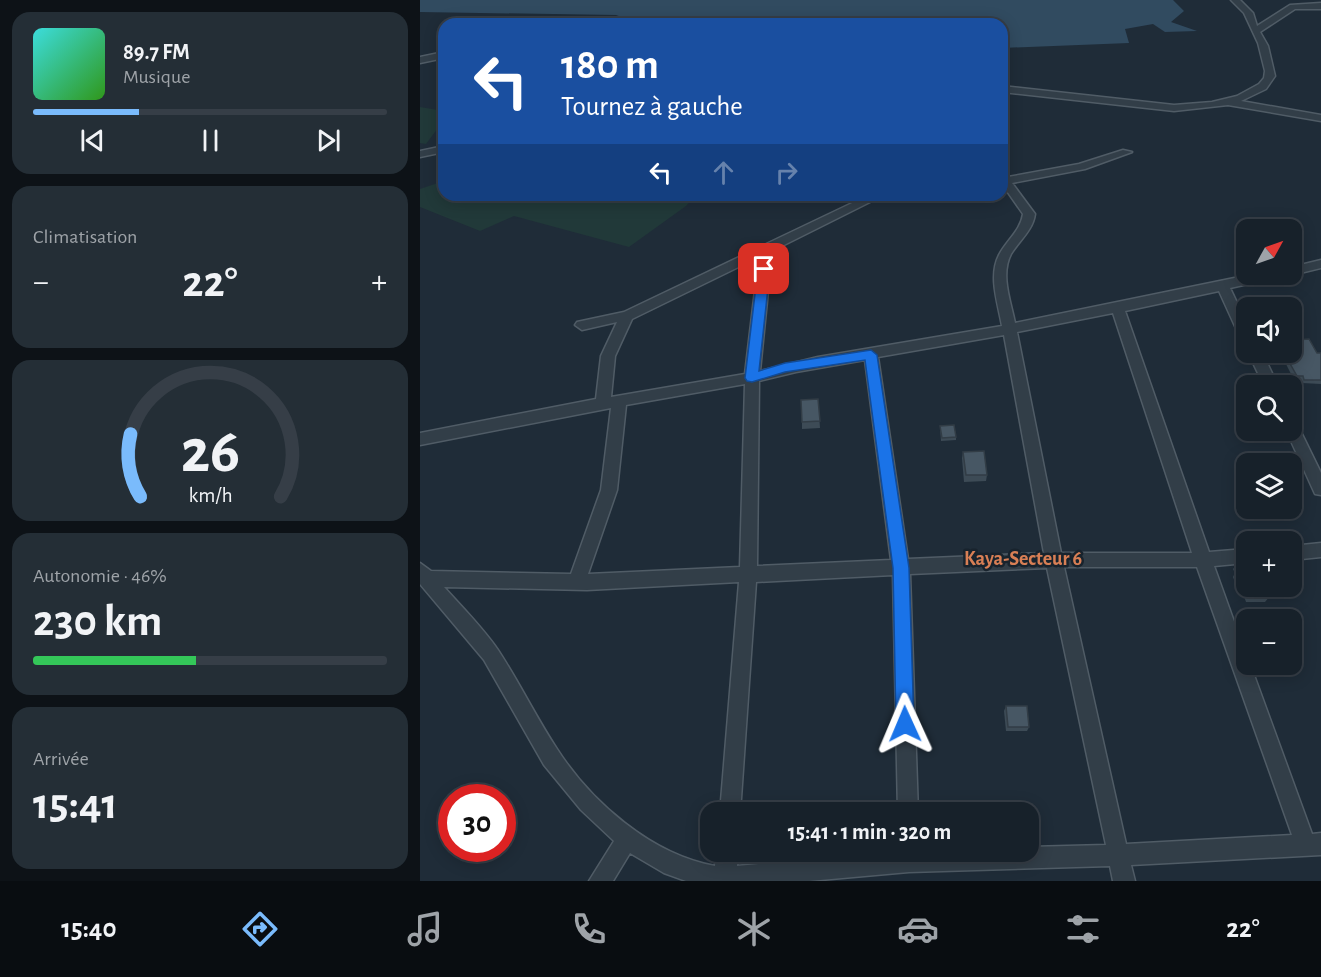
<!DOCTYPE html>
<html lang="fr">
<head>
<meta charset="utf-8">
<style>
	body { margin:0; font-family:"Alegreya Sans",sans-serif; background:#242e36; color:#f1f3f6; height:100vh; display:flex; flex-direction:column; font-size:22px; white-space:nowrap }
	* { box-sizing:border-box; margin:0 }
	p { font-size:20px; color:#9ea3a8 }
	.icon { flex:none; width:33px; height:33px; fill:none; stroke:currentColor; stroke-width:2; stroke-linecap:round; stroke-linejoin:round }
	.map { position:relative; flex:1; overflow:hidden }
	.details { display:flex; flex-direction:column; gap:12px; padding:12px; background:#0d1217; width:420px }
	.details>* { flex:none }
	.banner { position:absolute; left:18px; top:18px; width:570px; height:183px; border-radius:18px; box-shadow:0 3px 15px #0003,0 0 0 2px #363e47; background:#1a4fa0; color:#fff; overflow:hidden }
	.needle { width:39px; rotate:50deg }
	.tools { position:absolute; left:816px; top:219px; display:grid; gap:12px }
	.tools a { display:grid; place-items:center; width:66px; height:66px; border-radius:12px; background:#17212a; box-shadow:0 3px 15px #0003,0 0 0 2px #363e47; font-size:30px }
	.speed { position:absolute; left:18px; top:784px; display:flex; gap:12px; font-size:30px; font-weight:700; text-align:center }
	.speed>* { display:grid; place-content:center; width:78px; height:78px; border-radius:50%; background:#17212a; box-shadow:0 3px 15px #0003,0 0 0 2px #363e47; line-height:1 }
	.speed .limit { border:9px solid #d22; background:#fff; color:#111 }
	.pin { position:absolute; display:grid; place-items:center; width:51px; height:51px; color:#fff; margin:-26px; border-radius:12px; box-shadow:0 3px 9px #0006 }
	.me { position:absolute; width:66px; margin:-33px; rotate:359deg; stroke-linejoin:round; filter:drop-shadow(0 0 4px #0008) }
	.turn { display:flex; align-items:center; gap:21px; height:126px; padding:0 24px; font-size:27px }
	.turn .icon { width:78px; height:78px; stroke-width:2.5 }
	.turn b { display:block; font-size:42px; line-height:51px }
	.lanes { display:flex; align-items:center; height:57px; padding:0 24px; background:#0003; justify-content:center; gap:30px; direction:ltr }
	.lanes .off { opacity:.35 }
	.big { font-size:45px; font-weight:700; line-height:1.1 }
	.details .card { flex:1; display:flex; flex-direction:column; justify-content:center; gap:9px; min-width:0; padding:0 21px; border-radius:18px; background:#242e36 }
	.details .dial { align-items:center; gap:0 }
	.dial svg { height:156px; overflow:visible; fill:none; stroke:#363e47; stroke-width:7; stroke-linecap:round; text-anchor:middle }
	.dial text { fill:#f1f3f6; stroke:none }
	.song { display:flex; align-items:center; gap:18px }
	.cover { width:72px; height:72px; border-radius:9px; background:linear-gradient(135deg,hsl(180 70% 55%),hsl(110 70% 35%)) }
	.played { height:6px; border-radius:3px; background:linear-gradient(90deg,#7abbfc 30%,#363e47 30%) }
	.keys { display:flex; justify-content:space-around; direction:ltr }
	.heat { display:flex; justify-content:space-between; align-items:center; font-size:33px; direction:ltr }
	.charge { height:9px; border-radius:4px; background:linear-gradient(90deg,#34c759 46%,#363e47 0) }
	.trip { position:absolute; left:280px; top:802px; width:339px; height:60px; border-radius:18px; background:#17212a; box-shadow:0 3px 15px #0003,0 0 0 2px #363e47; font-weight:700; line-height:60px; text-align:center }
	.dock { display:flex; height:96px; justify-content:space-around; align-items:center; background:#090d11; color:#9ea3a8 }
	.dock .icon { width:42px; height:42px }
	.dock .selected { color:#7abbfc }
	.dock b { font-size:27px; color:#f1f3f6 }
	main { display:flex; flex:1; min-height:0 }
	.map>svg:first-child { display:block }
</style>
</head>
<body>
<main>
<section class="details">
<div class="card">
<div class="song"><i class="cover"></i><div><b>89.7 FM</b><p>Musique</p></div></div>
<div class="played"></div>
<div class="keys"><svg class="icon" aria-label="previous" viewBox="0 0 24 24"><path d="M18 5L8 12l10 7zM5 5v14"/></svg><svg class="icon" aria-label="pause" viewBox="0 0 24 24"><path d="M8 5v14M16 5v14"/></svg><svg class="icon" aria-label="next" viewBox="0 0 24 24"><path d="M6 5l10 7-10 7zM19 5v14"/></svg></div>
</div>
<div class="card"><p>Climatisation</p>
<div class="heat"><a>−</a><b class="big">22°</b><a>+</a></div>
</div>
<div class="card dial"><svg viewBox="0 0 100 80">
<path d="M14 69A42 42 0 1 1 86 69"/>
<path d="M14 69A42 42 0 0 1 9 37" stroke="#7abbfc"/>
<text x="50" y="56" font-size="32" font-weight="700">26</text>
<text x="50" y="72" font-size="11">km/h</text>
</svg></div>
<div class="card"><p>Autonomie · 46%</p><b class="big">230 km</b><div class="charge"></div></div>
<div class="card"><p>Arrivée</p><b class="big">15:41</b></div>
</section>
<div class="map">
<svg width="901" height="881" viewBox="0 0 901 881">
	<rect width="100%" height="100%" fill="#1f2c38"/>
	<g fill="#213939">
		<polygon points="0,107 24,111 24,127 18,128 6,144 0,143"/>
		<polygon points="24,181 24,195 276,195 266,206 209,247 94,216 60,231 0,207 0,189"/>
	</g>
	<polygon fill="#314b60" points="0,0 753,0 764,11 751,22 777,31 745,32 733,24 705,29 709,43 582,48 582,24 213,24 210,20 196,15 0,12"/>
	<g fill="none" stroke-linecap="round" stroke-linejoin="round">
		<defs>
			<g id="street">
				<polygon points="811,0 820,0 833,13 837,26 870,5 901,3 901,9 875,9 840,32 848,46 855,76 846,89 821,101 901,115 901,121 808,105 754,111 582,92 582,86 754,105 792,102 817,96 839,84 844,78 845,71 838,43 824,13"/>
				<polygon points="24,52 24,58 0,63 0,57"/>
				<polygon points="24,146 24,152 0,157 0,151"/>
				<path d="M703,150L712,152L665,169L592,183L615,214C613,230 599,241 591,254C580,275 591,302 595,323L834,274H861L855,278L810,288L826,322V340L819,335L799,291L705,311L789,552L826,549V563L794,566L826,655V664H830L892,834L901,833V855L711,865L715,881H693L690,866L489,872L389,881H266L244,873L210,853L193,881H169L194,841L161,810L124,765L64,660L0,584V563L11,571L151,574L181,490L191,408L0,445V433L176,399L181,356L197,322L162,330L155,325L157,322L204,312L449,195H464L352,251L340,371L398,357L582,326C578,303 568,276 579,255C586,241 601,230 603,214L582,184V173L588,177L659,164ZM339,257L325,374L191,397L195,356L212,319ZM693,313L772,553H641L597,332ZM584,335L624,553L488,559L458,357ZM445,360L471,560L337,566L339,381L376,372ZM325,384L320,567L168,574L197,490L206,405ZM644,567H777L872,835L706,844ZM627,568L686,845L609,847V852H471L317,866L318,852H296L295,866C232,855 171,802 137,749C116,717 99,682 78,650C63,628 42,607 24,587L167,590L319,582L300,813H320L336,582L473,575L478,813H498L490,574Z"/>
				<polygon points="901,260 901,268 872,275 870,274 872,267"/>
				<polygon points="828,352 842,352 858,386 844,386"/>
				<polygon points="872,422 877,424 901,473 901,495 895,494 866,430 872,430"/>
				<polygon points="901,543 901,557 872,560 872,546"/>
			</g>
		</defs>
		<use href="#street" stroke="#505c66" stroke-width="3"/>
		<use href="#street" fill="#323e48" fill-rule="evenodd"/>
	</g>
	<g fill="#3d4b56">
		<polygon points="875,340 897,353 901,353 901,384 882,383 881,380 874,380 862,356 864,353 877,353 873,343"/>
		<polygon points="398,399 400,428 382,429 382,422"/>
		<polygon points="520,426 536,437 536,440 521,441"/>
		<polygon points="543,452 567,475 566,481 544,482 542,458"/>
		<polygon points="818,563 850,596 845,602 826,602 823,593 819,593 813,577 815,573 813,569"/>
		<polygon points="586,706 609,727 607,731 586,731 584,711"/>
	</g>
	<g fill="#475764" stroke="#323d46" stroke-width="1.5">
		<polygon points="889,339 897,353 901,353 901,380 884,380 883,376 877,376 864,353 880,352 875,340"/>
		<polygon points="398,399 400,421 382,422 381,400"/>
		<polygon points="534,425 536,437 522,438 520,426"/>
		<polygon points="564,451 567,475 546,475 543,452"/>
		<polygon points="826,562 826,586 846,586 850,596 831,596 828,587 824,587 817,571 821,570 818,563"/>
		<polygon points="586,706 607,706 609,727 588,727"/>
	</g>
	<polygon fill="#1a73e8" stroke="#114b97" stroke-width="1.5" points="344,265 350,269 339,371 365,363 451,350 457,355 489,568 494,724 491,730 485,733 479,730 476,724 473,568 445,360 365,372 332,382 327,381 325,378 338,269"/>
	<g text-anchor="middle" stroke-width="5" stroke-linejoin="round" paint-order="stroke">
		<g font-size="20" font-weight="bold" fill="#d87f55" stroke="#18232d">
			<text x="603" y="565">Kaya-Secteur 6</text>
		</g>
	</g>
</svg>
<div class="tools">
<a><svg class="needle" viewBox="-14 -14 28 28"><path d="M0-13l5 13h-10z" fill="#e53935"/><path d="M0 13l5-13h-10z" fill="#9ea3a8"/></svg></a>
<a><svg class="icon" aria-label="sound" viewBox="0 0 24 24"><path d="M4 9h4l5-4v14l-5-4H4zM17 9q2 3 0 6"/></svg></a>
<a><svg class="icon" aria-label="search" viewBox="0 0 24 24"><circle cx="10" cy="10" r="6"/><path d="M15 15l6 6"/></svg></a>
<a><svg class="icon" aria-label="layers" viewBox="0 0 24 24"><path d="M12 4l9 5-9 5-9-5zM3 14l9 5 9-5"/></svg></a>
<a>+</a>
<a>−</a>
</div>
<div class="speed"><div class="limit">30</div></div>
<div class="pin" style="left:344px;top:269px;background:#d93025"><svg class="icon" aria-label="arrive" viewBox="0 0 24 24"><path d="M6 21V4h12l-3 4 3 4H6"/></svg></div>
<svg class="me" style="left:485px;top:724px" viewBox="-20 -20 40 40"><path d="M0-17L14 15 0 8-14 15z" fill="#1a73e8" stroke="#fff" stroke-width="4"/></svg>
<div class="trip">15:41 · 1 min · 320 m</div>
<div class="banner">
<div class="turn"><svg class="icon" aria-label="left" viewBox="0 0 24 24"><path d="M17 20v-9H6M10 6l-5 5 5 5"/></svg><div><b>180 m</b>Tournez à gauche</div></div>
<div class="lanes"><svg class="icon" aria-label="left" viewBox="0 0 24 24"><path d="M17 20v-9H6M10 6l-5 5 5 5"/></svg><svg class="icon off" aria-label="ahead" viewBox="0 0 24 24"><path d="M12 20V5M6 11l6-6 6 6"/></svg><svg class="icon off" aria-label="right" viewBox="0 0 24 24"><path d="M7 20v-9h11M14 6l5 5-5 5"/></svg></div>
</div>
</div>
</main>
<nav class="dock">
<b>15:40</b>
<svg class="icon selected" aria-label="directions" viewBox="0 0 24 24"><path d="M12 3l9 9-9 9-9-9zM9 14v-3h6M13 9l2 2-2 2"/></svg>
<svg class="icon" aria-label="music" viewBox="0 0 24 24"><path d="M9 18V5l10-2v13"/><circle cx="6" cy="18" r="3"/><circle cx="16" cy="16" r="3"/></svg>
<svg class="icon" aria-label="phone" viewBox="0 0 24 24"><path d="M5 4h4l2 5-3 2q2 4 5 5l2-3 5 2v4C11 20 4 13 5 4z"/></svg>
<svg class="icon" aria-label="climate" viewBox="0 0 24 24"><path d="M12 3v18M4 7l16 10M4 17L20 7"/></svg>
<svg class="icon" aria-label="car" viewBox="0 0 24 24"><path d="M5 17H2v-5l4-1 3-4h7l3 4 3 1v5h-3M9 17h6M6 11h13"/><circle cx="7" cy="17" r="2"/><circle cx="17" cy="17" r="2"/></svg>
<svg class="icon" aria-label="filters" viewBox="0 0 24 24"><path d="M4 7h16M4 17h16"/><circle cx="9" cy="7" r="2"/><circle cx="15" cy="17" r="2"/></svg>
<b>22°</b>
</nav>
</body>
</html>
